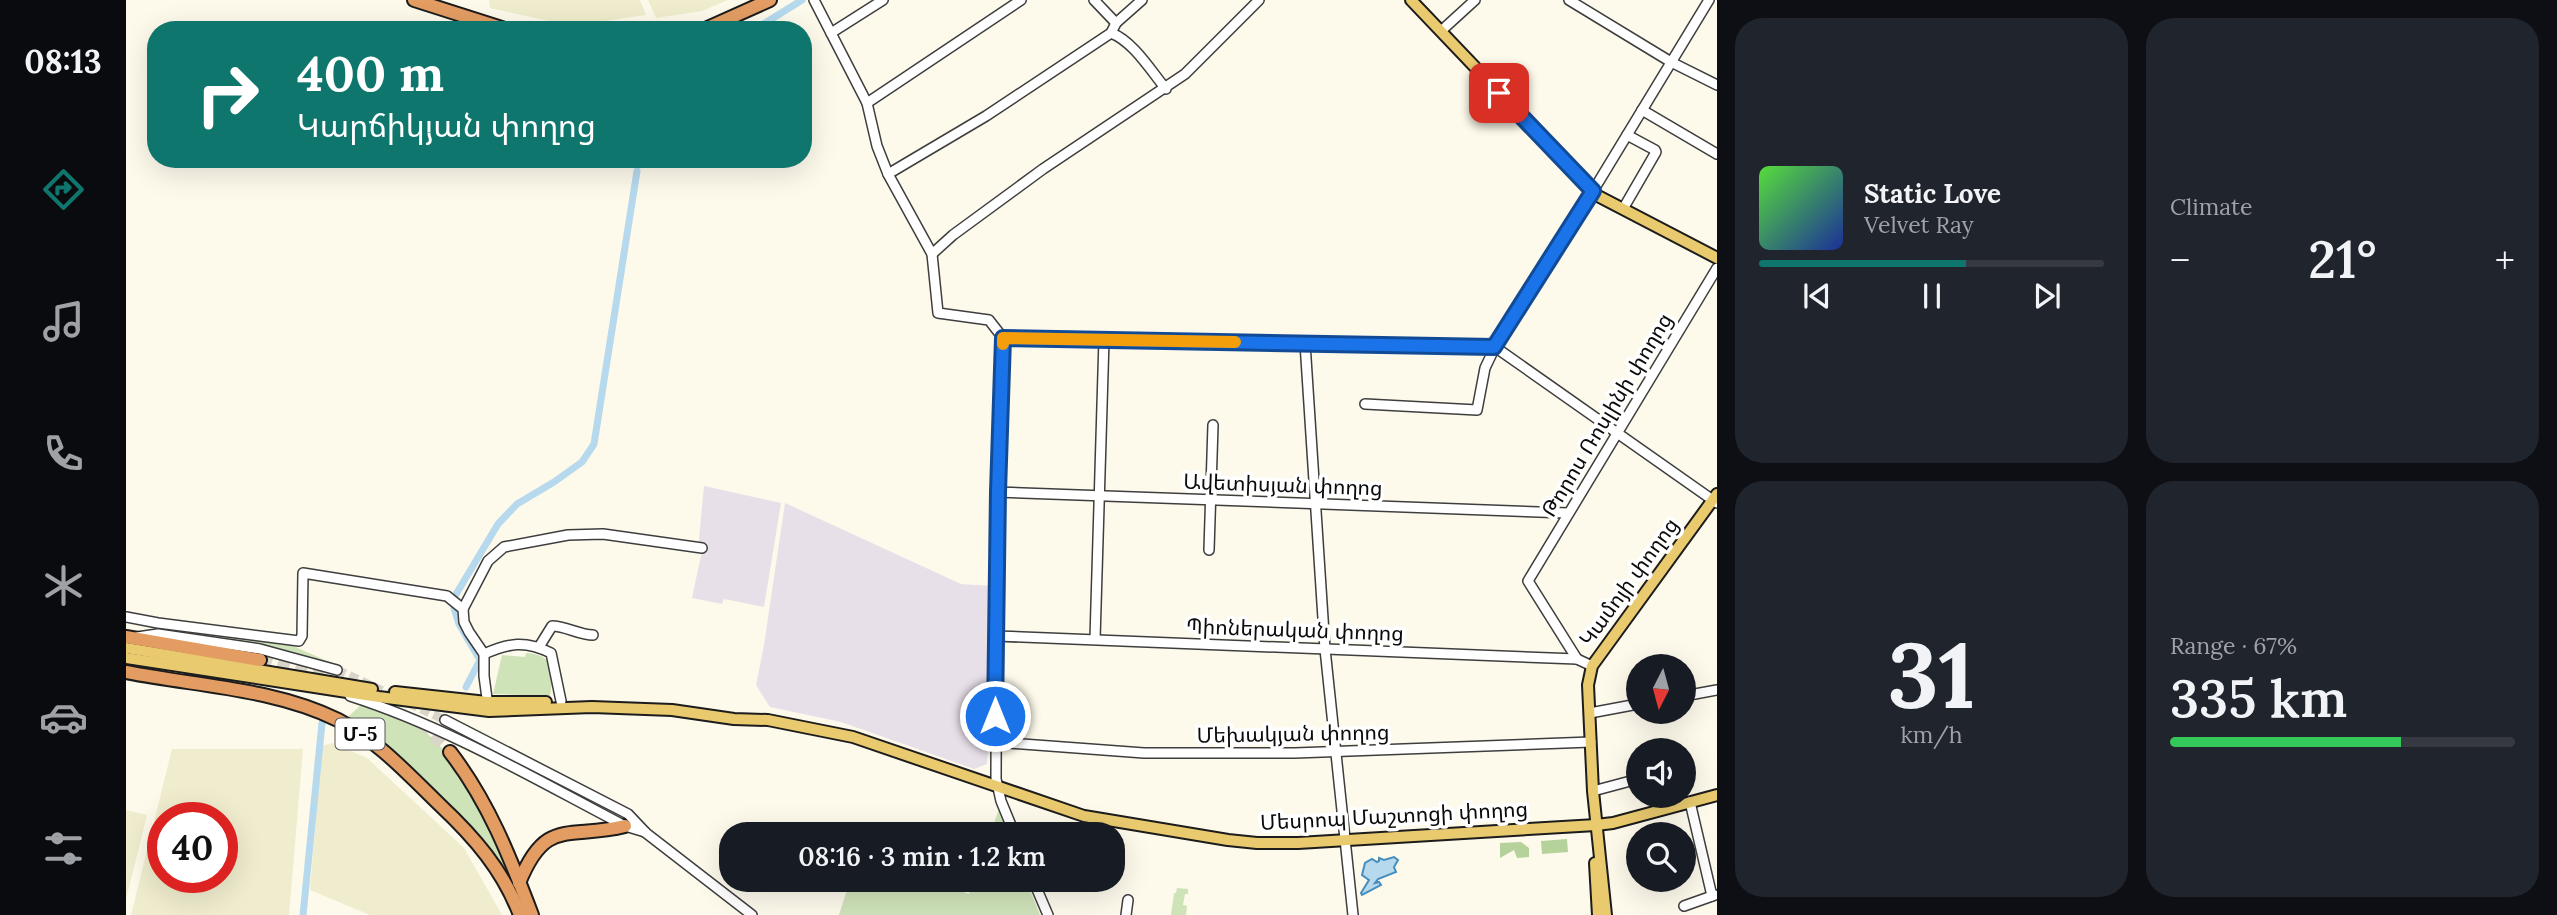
<!DOCTYPE html>
<html lang="en">
<head>
<meta charset="utf-8">
<style>
	body { margin:0; font-family:Lora,"Noto Sans Armenian",serif; background:#20242c; color:#f1f3f6; height:100vh; display:flex; flex-direction:column; font-size:26px; white-space:nowrap }
	* { box-sizing:border-box; margin:0 }
	p { font-size:23px; color:#9ea1a6 }
	.icon { flex:none; width:38px; height:38px; fill:none; stroke:currentColor; stroke-width:2; stroke-linecap:round; stroke-linejoin:round }
	.map { position:relative; flex:1; overflow:hidden }
	.side { display:flex; flex-direction:column; gap:18px; padding:18px; background:#0d0f14; width:840px }
	.side>* { flex:none }
	.banner { position:absolute; left:21px; top:21px; width:665px; height:147px; border-radius:28px; box-shadow:0 7px 28px #0002; background:#0f766e; color:#fff; overflow:hidden }
	.needle { width:46px; rotate:186deg }
	.buttons { position:absolute; left:1500px; top:654px; display:grid; gap:14px }
	.buttons a { display:grid; place-items:center; width:70px; height:70px; border-radius:50%; background:#171b24; box-shadow:0 7px 28px #0002; font-size:35px }
	.speed { position:absolute; left:21px; top:802px; display:flex; gap:14px; font-size:35px; font-weight:700; text-align:center }
	.speed>* { display:grid; place-content:center; width:91px; height:91px; border-radius:50%; background:#171b24; box-shadow:0 7px 28px #0002; line-height:1 }
	.speed .limit { border:10px solid #d22; background:#fff; color:#111 }
	.pin { position:absolute; display:grid; place-items:center; width:60px; height:60px; color:#fff; margin:-30px; border-radius:14px; box-shadow:0 4px 10px #0006 }
	.me { position:absolute; width:77px; margin:-38px; rotate:0deg; stroke-linejoin:round; filter:drop-shadow(0 0 5px #0008) }
	.turn { display:flex; align-items:center; gap:24px; height:147px; padding:0 35px; font-size:32px }
	.turn .icon { width:91px; height:91px; stroke-width:2.5 }
	.turn b { display:block; font-size:49px; line-height:60px }
	.big { font-size:52px; font-weight:600; line-height:1.1 }
	.side .card { flex:1; display:flex; flex-direction:column; justify-content:center; gap:10px; min-width:0; padding:0 24px; border-radius:28px; background:#20242c }
	.side .dial { align-items:center; gap:0 }
	.dial b { font-size:91px; line-height:1 }
	.song { display:flex; align-items:center; gap:21px }
	.cover { width:84px; height:84px; border-radius:10px; background:linear-gradient(135deg,hsl(110 70% 55%),hsl(230 70% 35%)) }
	.played { height:7px; border-radius:4px; background:linear-gradient(90deg,#0f766e 60%,#363941 60%) }
	.keys { display:flex; justify-content:space-around; direction:ltr }
	.heat { display:flex; justify-content:space-between; align-items:center; font-size:38px; direction:ltr }
	.charge { height:10px; border-radius:5px; background:linear-gradient(90deg,#34c759 67%,#363941 0) }
	.side .tiles { flex:1; display:grid; gap:18px; grid-template-columns:repeat(2,1fr) }
	.trip { position:absolute; left:593px; top:822px; width:406px; height:70px; border-radius:28px; background:#171b24; box-shadow:0 7px 28px #0002; font-weight:600; line-height:70px; text-align:center }
	main { display:flex; flex:1; min-height:0 }
	.menu { display:flex; flex-direction:column; width:126px; justify-content:space-around; align-items:center; background:#090b0e; color:#9ea1a6 }
	.menu .icon { width:49px; height:49px }
	.menu .active { color:#0f766e }
	.menu b { font-size:32px; color:#f1f3f6 }
	.map>svg:first-child { display:block }
</style>
</head>
<body>
<main>
<nav class="menu">
<b>08:13</b>
<svg class="icon active" aria-label="directions" viewBox="0 0 24 24"><path d="M12 3l9 9-9 9-9-9zM9 14v-3h6M13 9l2 2-2 2"/></svg>
<svg class="icon" aria-label="music" viewBox="0 0 24 24"><path d="M9 18V5l10-2v13"/><circle cx="6" cy="18" r="3"/><circle cx="16" cy="16" r="3"/></svg>
<svg class="icon" aria-label="phone" viewBox="0 0 24 24"><path d="M5 4h4l2 5-3 2q2 4 5 5l2-3 5 2v4C11 20 4 13 5 4z"/></svg>
<svg class="icon" aria-label="climate" viewBox="0 0 24 24"><path d="M12 3v18M4 7l16 10M4 17L20 7"/></svg>
<svg class="icon" aria-label="car" viewBox="0 0 24 24"><path d="M5 17H2v-5l4-1 3-4h7l3 4 3 1v5h-3M9 17h6M6 11h13"/><circle cx="7" cy="17" r="2"/><circle cx="17" cy="17" r="2"/></svg>
<svg class="icon" aria-label="filters" viewBox="0 0 24 24"><path d="M4 7h16M4 17h16"/><circle cx="9" cy="7" r="2"/><circle cx="15" cy="17" r="2"/></svg>
</nav>
<div class="map">
<svg width="1591" height="915" viewBox="0 0 1591 915">
	<rect width="100%" height="100%" fill="#fdf9eb"/>
	<g fill="#e8e0e9">
		<polygon points="578,486 655,503 638,607 598,599 596,604 566,598 576,551 572,550"/>
		<polygon points="659,503 835,584 867,586 861,764 848,769 715,722 644,707 630,685 638,645"/>
	</g>
	<g fill="#f0edce" fill-rule="evenodd">
		<polygon points="363,0 514,0 520,15 445,26 364,8"/>
		<polygon points="522,0 602,0 576,11 530,18"/>
		<polygon points="206,743 241,758 338,848 376,915 244,915 184,890 196,746"/>
		<path d="M46,749H177L163,915H5ZM37,817H96V877H37Z"/>
		<polygon points="0,810 21,815 0,899"/>
	</g>
	<g fill="#cfe3b9">
		<polygon points="57,630 167,646 208,664 207,667 141,646 56,635"/>
		<path d="M400,653C430,655 428,672 424,696L367,694L376,655L399,657Z"/>
		<polygon points="237,703 272,715 301,733 319,751 360,817 402,915 344,828 303,785 251,737 222,717"/>
		<polygon points="873,809 883,835 864,835"/>
		<polygon points="724,880 766,880 805,892 809,882 843,894 848,880 900,880 914,915 713,915"/>
		<polygon points="1051,888 1062,889 1062,894 1059,894 1057,905 1061,906 1060,915 1045,915 1048,893 1050,893"/>
	</g>
	<g fill="#b4d29a">
		<polygon points="1441,839 1442,852 1416,854 1415,841"/>
		<polygon points="1395,842 1403,848 1403,857 1391,858 1388,850 1374,858 1374,843"/>
	</g>
	<polygon fill="#b6d9ee" stroke="#458ebd" stroke-width="2" points="1268,857 1272,860 1268,867 1270,872 1252,879 1249,883 1253,882 1255,885 1236,895 1235,893 1243,880 1236,875 1239,863 1246,859 1251,862 1253,861 1253,858 1258,860"/>
	<g fill="none" stroke-linecap="round" stroke-linejoin="round">
		<g stroke="#b6d9ee" stroke-width="7">
			<polyline points="628,30 676,0"/>
			<polyline points="509,164 510,159"/>
			<polyline points="329,596 372,524 391,504 428,482 456,462 468,444 511,171"/>
			<polyline points="328,608 333,624 354,660 340,687"/>
			<polyline points="177,915 196,723"/>
		</g>
		<g stroke="#d9d5c9" stroke-width="9" stroke-dasharray="9 4.5" stroke-linecap="butt">
			<polyline points="211,670 270,697"/>
			<polyline points="283,703 319,720"/>
		</g>
		<g stroke="#d9d5c9" stroke-width="12" stroke-dasharray="12 6" stroke-linecap="butt">
			<polyline points="134,660 196,678"/>
			<polyline points="295,722 324,752"/>
		</g>
		<defs>
			<g id="minor">
				<polyline points="688,0 741,103 751,146 762,174 806,254 812,313 863,320 877,338"/>
				<polyline points="968,0 990,23"/>
				<polyline points="1443,0 1545,62 1591,85"/>
				<polyline points="1315,31 1349,0"/>
				<polyline points="705,33 757,0"/>
				<path d="M985,33C1007,41 1025,71 1040,89"/>
				<polyline points="741,103 895,0"/>
				<polyline points="1516,110 1591,154"/>
				<polyline points="762,174 860,116 985,33 990,23 1016,0"/>
				<polyline points="1497,209 1530,152 1529,150 1501,135"/>
				<polyline points="806,254 827,235 917,169 1059,74 1133,0"/>
				<polyline points="877,338 871,492 870,779 875,801 889,835"/>
				<polyline points="877,338 1369,347"/>
				<polyline points="1179,343 1199,649 1227,915"/>
				<polyline points="1369,347 1591,503"/>
				<polyline points="1239,404 1351,410 1359,368 1369,347 1467,191 1583,0"/>
				<polyline points="871,492 1442,513"/>
				<polyline points="1083,550 1087,425"/>
				<polyline points="337,609 362,561 378,547 442,535 477,534 576,548"/>
				<polyline points="0,617 32,623 173,641 176,636 177,573 321,596 337,609 338,622 343,632 358,654 358,676 362,706"/>
				<polyline points="870,636 1451,659 1466,666"/>
				<polyline points="11,637 32,634 134,649 211,670"/>
				<polyline points="969,639 978,339"/>
				<path d="M413,647L426,626C440,626 453,635 467,635"/>
				<path d="M358,654C383,643 399,640 425,653L435,701"/>
				<polyline points="1451,659 1402,581 1591,268"/>
				<path d="M224,696C321,727 409,779 499,826L519,832"/>
				<polyline points="1558,696 1591,690"/>
				<polyline points="1464,713 1512,704"/>
				<polyline points="319,720 502,814 520,833 626,915"/>
				<polyline points="869,742 1018,753 1169,753 1465,742"/>
				<polyline points="1467,791 1512,779"/>
				<polyline points="1564,802 1586,896"/>
				<polyline points="907,880 922,915"/>
				<polyline points="1558,906 1589,895"/>
				<polyline points="1000,915 1002,900"/>
			</g>
			<g id="major">
				<polyline points="1285,0 1472,196 1591,258"/>
				<polyline points="0,648 246,689"/>
				<polyline points="0,658 253,697 363,711 466,707 546,710 608,719 642,720 727,737 958,816 1102,840 1131,843 1172,843 1470,825 1487,823 1591,795"/>
				<polyline points="269,692 361,702 420,702"/>
				<polyline points="1469,863 1472,915"/>
				<polyline points="1480,915 1467,791 1462,685 1466,666 1591,494"/>
			</g>
			<g id="highway">
				<polyline points="288,0 382,30"/>
				<polyline points="577,30 644,0"/>
				<polyline points="0,637 134,660"/>
				<path d="M0,672C70,686 147,688 212,720C251,740 282,774 314,805C348,837 377,870 394,915"/>
				<path d="M324,752C362,801 384,857 406,915"/>
				<path d="M393,883C420,816 443,840 499,826"/>
			</g>
		</defs>
		<use href="#minor" stroke="#3e3e3e" stroke-width="12"/>
		<use href="#major" stroke="#1c1c1c" stroke-width="14"/>
		<use href="#highway" stroke="#1c1c1c" stroke-width="16"/>
		<use href="#minor" stroke="#fff" stroke-width="9"/>
		<use href="#major" stroke="#e9ca6f" stroke-width="10"/>
		<use href="#highway" stroke="#e39d63" stroke-width="12"/>
	</g>
	<g fill="none" stroke-linecap="round" stroke-linejoin="round">
		<defs>
			<polyline id="route" points="869,716 872,492 877,338 1368,347 1467,191 1373,93"/>
		</defs>
		<use href="#route" stroke="#114b97" stroke-width="18"/>
		<use href="#route" stroke="#1a73e8" stroke-width="12"/>
		<polyline stroke="#f59e0b" stroke-width="12" points="877,344 877,338 1109,342"/>
	</g>
	<g text-anchor="middle" stroke-width="7" stroke-linejoin="round" paint-order="stroke">
		<rect fill="#fff" stroke="#545454" stroke-width="2" x="209.5" y="718.5" width="49" height="31" rx="5"/>
		<g font-size="19" font-weight="bold" fill="#0b0b0b">
			<text x="234" y="741">Մ-5</text>
		</g>
		<g font-size="21" fill="#0b0b0b" stroke="#fff">
			<text transform="translate(1481 415) rotate(-59)" y="7">Թորոս Ռոսլինի փողոց</text>
			<text transform="translate(1157 485) rotate(2)" y="7">Ավետիսյան փողոց</text>
			<text transform="translate(1503 582) rotate(-54)" y="7">Կամոյի փողոց</text>
			<text transform="translate(1169 630) rotate(2)" y="7">Պիոներական փողոց</text>
			<text transform="translate(1167 734) rotate(-1)" y="7">Մեխակյան փողոց</text>
			<text transform="translate(1268 816) rotate(-3)" y="7">Մեսրոպ Մաշտոցի փողոց</text>
		</g>
	</g>
</svg>
<div class="buttons">
<a><svg class="needle" viewBox="-14 -14 28 28"><path d="M0-13l5 13h-10z" fill="#e53935"/><path d="M0 13l5-13h-10z" fill="#9ea1a6"/></svg></a>
<a><svg class="icon" aria-label="sound" viewBox="0 0 24 24"><path d="M4 9h4l5-4v14l-5-4H4zM17 9q2 3 0 6"/></svg></a>
<a><svg class="icon" aria-label="search" viewBox="0 0 24 24"><circle cx="10" cy="10" r="6"/><path d="M15 15l6 6"/></svg></a>
</div>
<div class="speed"><div class="limit">40</div></div>
<div class="pin" style="left:1373px;top:93px;background:#d93025"><svg class="icon" aria-label="arrive" viewBox="0 0 24 24"><path d="M6 21V4h12l-3 4 3 4H6"/></svg></div>
<svg class="me" style="left:869px;top:716px" viewBox="-20 -20 40 40"><circle r="17" fill="#1a73e8" stroke="#fff" stroke-width="3"/><path d="M0-11L8 9 0 5-8 9z" fill="#fff"/></svg>
<div class="trip">08:16 · 3 min · 1.2 km</div>
<div class="banner">
<div class="turn"><svg class="icon" aria-label="right" viewBox="0 0 24 24"><path d="M7 20v-9h11M14 6l5 5-5 5"/></svg><div><b>400 m</b>Կարճիկյան փողոց</div></div>
</div>
</div>
<section class="side">
<div class="tiles">
<div class="card">
<div class="song"><i class="cover"></i><div><b>Static Love</b><p>Velvet Ray</p></div></div>
<div class="played"></div>
<div class="keys"><svg class="icon" aria-label="previous" viewBox="0 0 24 24"><path d="M18 5L8 12l10 7zM5 5v14"/></svg><svg class="icon" aria-label="pause" viewBox="0 0 24 24"><path d="M8 5v14M16 5v14"/></svg><svg class="icon" aria-label="next" viewBox="0 0 24 24"><path d="M6 5l10 7-10 7zM19 5v14"/></svg></div>
</div>
<div class="card"><p>Climate</p>
<div class="heat"><a>−</a><b class="big">21°</b><a>+</a></div>
</div>
<div class="card dial"><b>31</b><p>km/h</p></div>
<div class="card"><p>Range · 67%</p><b class="big">335 km</b><div class="charge"></div></div>
</div>
</section>
</main>
</body>
</html>
